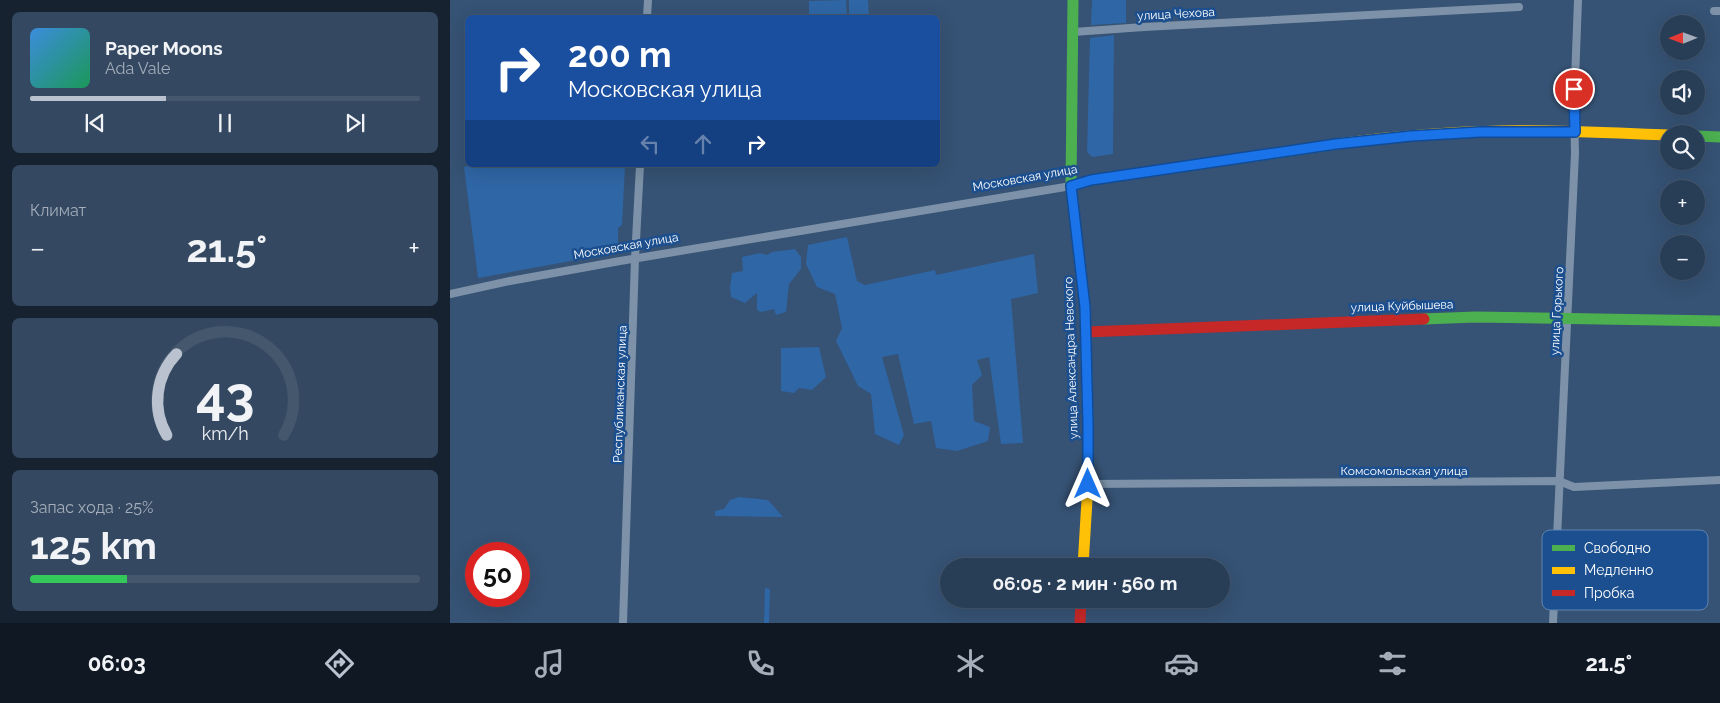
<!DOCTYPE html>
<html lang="ru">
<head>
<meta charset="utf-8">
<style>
	body { margin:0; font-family:Raleway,sans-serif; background:#344961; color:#f1f3f6; height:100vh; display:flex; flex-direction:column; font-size:19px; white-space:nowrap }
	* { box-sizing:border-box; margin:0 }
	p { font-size:16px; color:#a5aeba }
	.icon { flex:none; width:28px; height:28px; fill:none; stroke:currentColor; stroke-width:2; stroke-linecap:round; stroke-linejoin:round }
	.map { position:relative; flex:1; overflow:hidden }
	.details { display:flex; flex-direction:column; gap:12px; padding:12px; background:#162230; width:450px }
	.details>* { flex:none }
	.hud { position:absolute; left:15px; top:15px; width:475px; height:152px; border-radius:8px; box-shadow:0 5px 20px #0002,0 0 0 1px #44576d; background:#1a4fa0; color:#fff; overflow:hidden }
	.needle { width:32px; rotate:269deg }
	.fabs { position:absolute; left:1210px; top:15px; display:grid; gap:10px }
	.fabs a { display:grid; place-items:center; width:45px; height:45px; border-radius:50%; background:#283e57; box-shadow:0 5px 20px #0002,0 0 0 1px #44576d; font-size:25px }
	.speed { position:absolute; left:15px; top:542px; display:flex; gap:10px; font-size:25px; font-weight:700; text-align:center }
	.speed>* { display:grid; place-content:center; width:65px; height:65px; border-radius:50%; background:#283e57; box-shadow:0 5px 20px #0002,0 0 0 1px #44576d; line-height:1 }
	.speed .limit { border:8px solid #d22; background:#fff; color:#111 }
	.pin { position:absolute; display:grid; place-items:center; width:42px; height:42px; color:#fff; margin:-21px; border:2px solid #fff; border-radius:50%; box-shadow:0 1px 5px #0007 }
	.me { position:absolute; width:55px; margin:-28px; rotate:0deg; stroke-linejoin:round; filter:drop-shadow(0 0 4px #0008) }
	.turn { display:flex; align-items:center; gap:18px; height:105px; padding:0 20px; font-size:22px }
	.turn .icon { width:65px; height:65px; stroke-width:2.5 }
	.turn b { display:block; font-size:35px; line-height:42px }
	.lanes { display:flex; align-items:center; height:48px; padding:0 20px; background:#0003; justify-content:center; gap:25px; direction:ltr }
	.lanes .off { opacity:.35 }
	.big { font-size:38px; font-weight:700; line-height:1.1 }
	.details .tile { flex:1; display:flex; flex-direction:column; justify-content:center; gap:8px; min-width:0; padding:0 18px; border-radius:8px; background:#344961 }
	.details .dial { align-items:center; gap:0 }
	.dial svg { height:130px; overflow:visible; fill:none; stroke:#44576d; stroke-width:7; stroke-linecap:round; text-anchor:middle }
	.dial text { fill:#f1f3f6; stroke:none }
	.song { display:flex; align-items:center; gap:15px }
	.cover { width:60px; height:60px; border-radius:8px; background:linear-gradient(135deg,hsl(210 70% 55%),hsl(150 70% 35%)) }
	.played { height:5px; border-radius:2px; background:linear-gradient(90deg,#b9c2ce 35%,#44576d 35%) }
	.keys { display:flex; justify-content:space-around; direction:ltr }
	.heat { display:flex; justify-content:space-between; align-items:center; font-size:28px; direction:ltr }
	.charge { height:8px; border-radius:4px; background:linear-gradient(90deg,#34c759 25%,#44576d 0) }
	.trip { position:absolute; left:490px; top:558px; width:290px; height:50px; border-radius:25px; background:#283e57; box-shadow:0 5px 20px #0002,0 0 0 1px #44576d; font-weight:700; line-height:50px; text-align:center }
	.menu { display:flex; height:80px; justify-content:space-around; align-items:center; background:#101923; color:#a5aeba }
	.menu .icon { width:35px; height:35px }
	.menu .active { color:#b9c2ce }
	.menu b { font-size:22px; color:#f1f3f6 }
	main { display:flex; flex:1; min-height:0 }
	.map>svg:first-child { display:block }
</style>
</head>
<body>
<main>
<section class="details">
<div class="tile">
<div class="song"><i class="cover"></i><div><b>Paper Moons</b><p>Ada Vale</p></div></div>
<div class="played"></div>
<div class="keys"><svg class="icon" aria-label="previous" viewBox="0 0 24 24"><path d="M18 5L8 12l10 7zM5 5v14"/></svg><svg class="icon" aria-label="pause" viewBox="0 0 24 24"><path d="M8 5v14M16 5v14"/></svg><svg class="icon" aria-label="next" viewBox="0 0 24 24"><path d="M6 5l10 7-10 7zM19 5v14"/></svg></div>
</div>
<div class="tile"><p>Климат</p>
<div class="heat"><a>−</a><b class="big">21.5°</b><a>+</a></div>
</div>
<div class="tile dial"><svg viewBox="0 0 100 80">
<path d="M14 69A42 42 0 1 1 86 69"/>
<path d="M14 69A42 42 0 0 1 20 19" stroke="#b9c2ce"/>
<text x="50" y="56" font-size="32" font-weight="700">43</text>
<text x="50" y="72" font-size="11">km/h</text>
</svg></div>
<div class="tile"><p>Запас хода · 25%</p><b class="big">125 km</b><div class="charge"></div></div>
</section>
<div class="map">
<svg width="1270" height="623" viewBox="0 0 1270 623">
	<rect width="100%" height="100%" fill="#365274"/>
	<g fill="#2f66a5">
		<polygon points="396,0 397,17 359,17 359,1"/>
		<polygon points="399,0 418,0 419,17 399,17"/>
		<polygon points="642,0 676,0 676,23 641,25"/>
		<polygon points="664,35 663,154 642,157 637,152 640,38"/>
		<polygon points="22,165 175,165 172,225 168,228 168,249 159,254 28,278 14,167"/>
		<polygon points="397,237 407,281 415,285 485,270 486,275 584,254 588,293 561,299 573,443 551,444 539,357 527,360 532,375 522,385 524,421 540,427 538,441 507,451 486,448 481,421 464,424 448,354 432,357 454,435 449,445 425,434 421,394 408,386 386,341 392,328 385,294 367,287 356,264 358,245"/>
		<polygon points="345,249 351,257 351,269 339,284 336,312 326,315 324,309 311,312 307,310 307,293 295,303 281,297 280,287 282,273 293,271 292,257 310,253 317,255 322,252"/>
		<polygon points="369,347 376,377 362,390 349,388 344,393 331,391 331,348"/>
		<polygon points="289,497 318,500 333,517 265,516 265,511 274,509 280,500"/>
		<polygon points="315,588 320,589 319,623 314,623"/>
	</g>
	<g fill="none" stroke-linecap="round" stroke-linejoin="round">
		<g stroke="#7d92a8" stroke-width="8">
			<polyline points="1264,11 1270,11"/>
			<polyline points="197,18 198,0"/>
			<polyline points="623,32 694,27 1069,7"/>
			<polyline points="0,294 60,281 170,261 621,186"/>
			<polyline points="638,484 1109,481 1124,487 1270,480"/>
			<polyline points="173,623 185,259 190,165"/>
			<polyline points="1103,623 1125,153 1124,107 1128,0"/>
		</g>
		<g stroke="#4caf50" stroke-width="11">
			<polyline points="623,0 621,186 635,307 638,425 637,500"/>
			<polyline points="1246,136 1270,137"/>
			<polyline points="621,186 641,180 894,143"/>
			<polyline points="974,319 1025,317 1270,321"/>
		</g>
		<g stroke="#ffc107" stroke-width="11">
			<path d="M894,143C946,136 999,132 1051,131C1107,130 1163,133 1219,135"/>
			<polyline points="633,566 637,500"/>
		</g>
		<g stroke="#c62828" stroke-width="11">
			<polyline points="636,332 974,319"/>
			<polyline points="630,623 631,599"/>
		</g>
	</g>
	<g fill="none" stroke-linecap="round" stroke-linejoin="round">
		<defs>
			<polyline id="route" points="638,484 638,424 635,307 621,186 641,180 886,144 961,136 1030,132 1125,132 1124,89"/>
		</defs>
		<use href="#route" stroke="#114b97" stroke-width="12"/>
		<use href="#route" stroke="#1a73e8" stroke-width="9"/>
	</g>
	<g text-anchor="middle" stroke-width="5" stroke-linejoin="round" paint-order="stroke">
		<g font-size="12" fill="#fff" stroke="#1b4f8f">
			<text transform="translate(726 14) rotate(-3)" y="4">улица Чехова</text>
			<text transform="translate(575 178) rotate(-10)" y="4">Московская улица</text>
			<text transform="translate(176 246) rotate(-10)" y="4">Московская улица</text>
			<text transform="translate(952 306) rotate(-2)" y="4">улица Куйбышева</text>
			<text transform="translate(1107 311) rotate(-87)" y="4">улица Горького</text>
			<text transform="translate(621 358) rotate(-92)" y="4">улица Александра Невского</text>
			<text transform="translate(170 394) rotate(-88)" y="4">Республиканская улица</text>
			<text x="954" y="475">Комсомольская улица</text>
		</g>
	</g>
	<rect x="1092" y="530" width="166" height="80" rx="8" fill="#1b4f8f" stroke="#5f84b1" stroke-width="1"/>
	<rect x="1102" y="545" width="23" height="6" fill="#4caf50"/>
	<rect x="1102" y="567" width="23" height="7" fill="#ffc107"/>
	<rect x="1102" y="590" width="23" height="6" fill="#c62828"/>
	<g font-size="14" fill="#fff">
		<text x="1134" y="553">Свободно</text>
		<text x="1134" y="575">Медленно</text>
		<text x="1134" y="598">Пробка</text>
	</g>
</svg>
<div class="fabs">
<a><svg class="needle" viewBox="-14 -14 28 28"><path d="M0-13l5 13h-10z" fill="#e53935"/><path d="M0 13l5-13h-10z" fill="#a5aeba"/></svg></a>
<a><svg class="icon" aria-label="sound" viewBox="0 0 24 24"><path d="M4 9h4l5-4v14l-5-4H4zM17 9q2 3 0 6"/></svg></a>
<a><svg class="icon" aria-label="search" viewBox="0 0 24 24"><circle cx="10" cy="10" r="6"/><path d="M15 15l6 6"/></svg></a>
<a>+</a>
<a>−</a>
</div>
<div class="speed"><div class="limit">50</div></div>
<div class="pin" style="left:1124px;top:89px;background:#d93025"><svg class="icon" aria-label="arrive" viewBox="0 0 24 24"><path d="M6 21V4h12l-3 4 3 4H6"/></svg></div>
<svg class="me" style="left:638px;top:484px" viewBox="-20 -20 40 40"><path d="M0-17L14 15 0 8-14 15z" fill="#1a73e8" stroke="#fff" stroke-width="4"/></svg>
<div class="trip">06:05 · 2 мин · 560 m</div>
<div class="hud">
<div class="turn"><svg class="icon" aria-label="right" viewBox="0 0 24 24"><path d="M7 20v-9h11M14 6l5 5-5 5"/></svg><div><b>200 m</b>Московская улица</div></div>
<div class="lanes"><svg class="icon off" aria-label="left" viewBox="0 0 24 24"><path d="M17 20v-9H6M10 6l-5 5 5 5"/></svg><svg class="icon off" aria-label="ahead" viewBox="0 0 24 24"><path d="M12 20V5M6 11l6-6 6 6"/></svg><svg class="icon" aria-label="right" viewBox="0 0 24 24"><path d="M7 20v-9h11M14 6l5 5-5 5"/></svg></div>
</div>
</div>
</main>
<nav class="menu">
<b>06:03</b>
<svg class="icon active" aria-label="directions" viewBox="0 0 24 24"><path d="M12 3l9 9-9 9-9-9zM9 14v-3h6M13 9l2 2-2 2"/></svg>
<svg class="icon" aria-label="music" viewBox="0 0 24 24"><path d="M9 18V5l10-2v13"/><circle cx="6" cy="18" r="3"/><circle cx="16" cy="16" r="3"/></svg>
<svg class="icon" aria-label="phone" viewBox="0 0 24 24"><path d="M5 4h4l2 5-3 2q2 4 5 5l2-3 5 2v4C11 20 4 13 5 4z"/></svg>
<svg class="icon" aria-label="climate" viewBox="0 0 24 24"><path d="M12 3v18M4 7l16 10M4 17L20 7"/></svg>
<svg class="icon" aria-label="car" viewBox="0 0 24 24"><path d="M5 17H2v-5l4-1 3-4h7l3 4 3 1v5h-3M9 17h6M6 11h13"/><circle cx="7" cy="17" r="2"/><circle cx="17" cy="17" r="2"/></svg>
<svg class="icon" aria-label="filters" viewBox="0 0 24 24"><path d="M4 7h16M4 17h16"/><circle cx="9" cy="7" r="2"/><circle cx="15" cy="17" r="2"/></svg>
<b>21.5°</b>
</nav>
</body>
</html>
